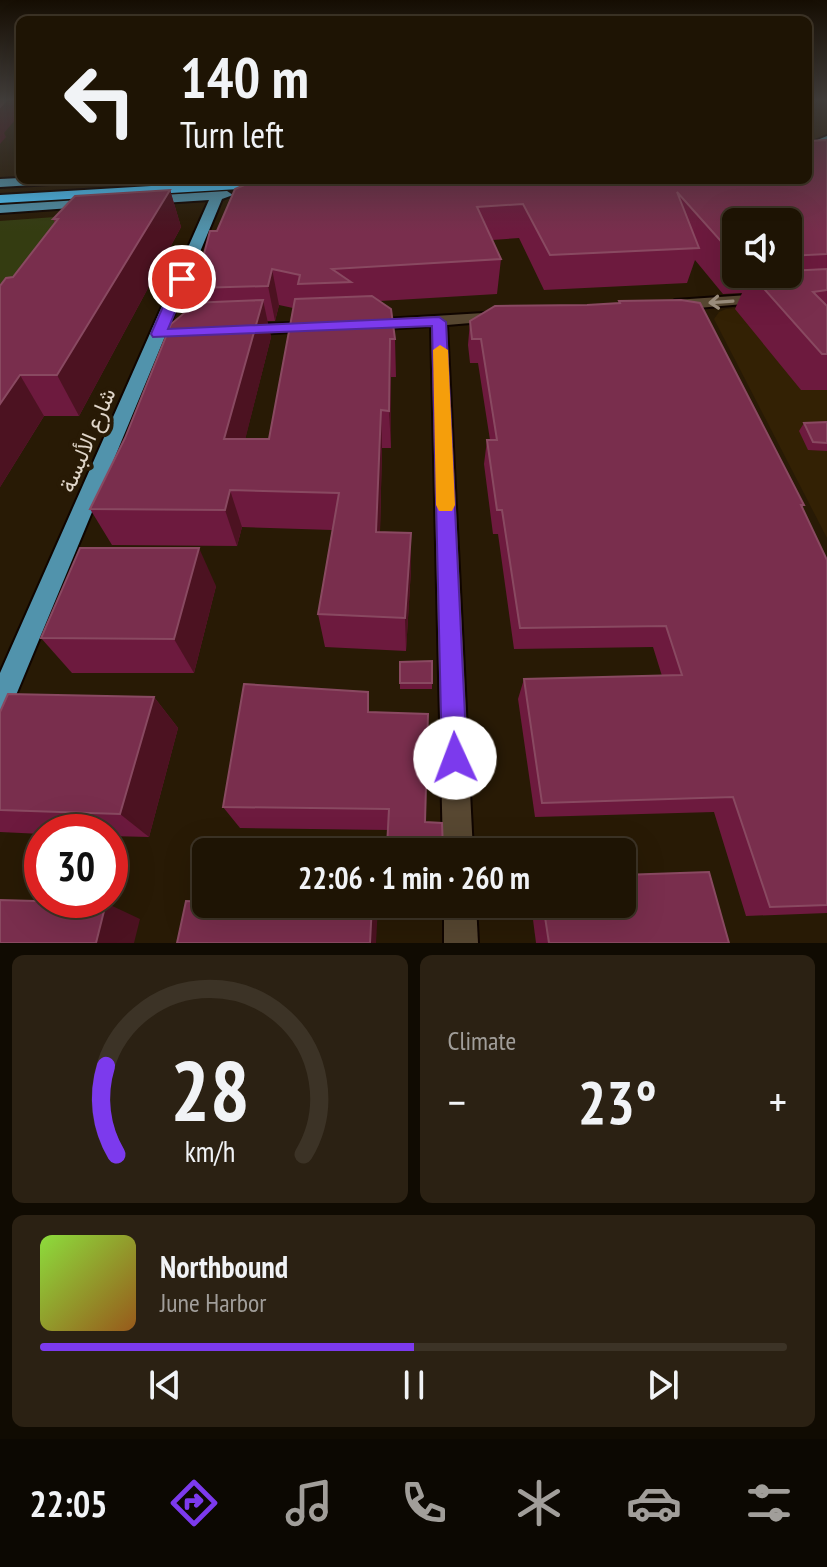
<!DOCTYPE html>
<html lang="en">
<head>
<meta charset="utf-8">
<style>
	body { margin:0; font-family:"PT Sans Narrow",Vazirmatn,sans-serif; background:#2b2113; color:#f1f3f6; height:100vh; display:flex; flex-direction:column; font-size:30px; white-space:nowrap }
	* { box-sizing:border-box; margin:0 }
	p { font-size:26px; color:#a19e9a }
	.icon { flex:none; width:44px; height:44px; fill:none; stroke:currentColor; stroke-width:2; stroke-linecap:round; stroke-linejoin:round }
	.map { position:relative; height:943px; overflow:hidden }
	.panel { display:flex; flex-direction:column; gap:12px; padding:12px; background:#100b02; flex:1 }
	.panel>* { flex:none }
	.banner { position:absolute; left:16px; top:16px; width:796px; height:168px; border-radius:12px; box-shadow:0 8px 32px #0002,0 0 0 2px #3c3326; background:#1e1404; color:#f1f3f6; overflow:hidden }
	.tools { position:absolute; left:722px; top:208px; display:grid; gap:16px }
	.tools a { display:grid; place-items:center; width:80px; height:80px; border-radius:12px; background:#1e1404; box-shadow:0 8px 32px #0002,0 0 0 2px #3c3326; font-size:40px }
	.speed { position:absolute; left:24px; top:814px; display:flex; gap:16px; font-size:40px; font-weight:700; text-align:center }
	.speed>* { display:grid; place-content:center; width:104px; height:104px; border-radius:50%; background:#1e1404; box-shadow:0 8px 32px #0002,0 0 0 2px #3c3326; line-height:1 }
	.speed .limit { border:12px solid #d22; background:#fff; color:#111 }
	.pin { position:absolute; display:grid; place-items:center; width:68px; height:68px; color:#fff; margin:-34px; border:4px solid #fff; border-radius:50%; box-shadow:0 2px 8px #0007 }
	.me { position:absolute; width:88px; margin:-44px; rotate:358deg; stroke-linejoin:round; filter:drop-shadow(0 0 6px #0008) }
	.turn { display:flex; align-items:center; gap:28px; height:168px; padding:0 32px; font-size:36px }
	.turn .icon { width:104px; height:104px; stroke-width:2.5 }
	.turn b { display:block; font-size:56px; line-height:68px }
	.big { font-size:60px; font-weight:600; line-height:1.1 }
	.panel .card { flex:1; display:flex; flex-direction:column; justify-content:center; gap:12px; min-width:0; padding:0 28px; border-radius:12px; background:#2b2113 }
	.panel .dial { align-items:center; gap:0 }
	.dial svg { height:208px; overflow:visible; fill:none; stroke:#3c3326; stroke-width:7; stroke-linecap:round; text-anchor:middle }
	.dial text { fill:#f1f3f6; stroke:none }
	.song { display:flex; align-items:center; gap:24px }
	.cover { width:96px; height:96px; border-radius:12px; background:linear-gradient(135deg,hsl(90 70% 55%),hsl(30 70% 35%)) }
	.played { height:8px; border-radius:4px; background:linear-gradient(90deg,#7c3aed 50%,#3c3326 50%) }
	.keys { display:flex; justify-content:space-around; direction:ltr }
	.heat { display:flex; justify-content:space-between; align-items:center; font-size:44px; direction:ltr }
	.panel .tiles { flex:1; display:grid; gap:12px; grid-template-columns:1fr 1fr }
	.card:last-child { grid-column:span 2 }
	.trip { position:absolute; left:192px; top:838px; width:444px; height:80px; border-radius:12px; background:#1e1404; box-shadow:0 8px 32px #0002,0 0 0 2px #3c3326; font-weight:600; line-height:80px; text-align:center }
	.tab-bar { display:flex; height:128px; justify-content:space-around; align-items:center; background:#0c0802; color:#a19e9a }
	.tab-bar .icon { width:56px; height:56px }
	.tab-bar .current { color:#7c3aed }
	.tab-bar b { font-size:36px; color:#f1f3f6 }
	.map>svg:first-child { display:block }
</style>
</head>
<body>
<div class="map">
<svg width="827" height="943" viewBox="0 0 827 943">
	<rect width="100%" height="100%" fill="#281a05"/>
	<polygon fill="#332104" points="827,300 827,538 714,319 719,312 726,309"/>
	<polygon fill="#343c11" points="96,214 0,322 0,221"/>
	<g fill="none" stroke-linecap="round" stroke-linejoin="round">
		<defs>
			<g id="minor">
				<polygon points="763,294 771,299 768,302 675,310 667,305 675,300"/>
				<polygon points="500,312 506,314 506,320 447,325 473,852 443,852 431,326 368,330 360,325 368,320"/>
				<polygon points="316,322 322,324 322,330 244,335 236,330 244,325"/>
				<polygon points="444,904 476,904 478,943 444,943"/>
			</g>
			<g id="major">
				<polygon points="827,136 827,143 815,146 810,143"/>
				<polygon points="20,178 20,180 56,180 50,184 0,187 0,179"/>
				<polygon points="227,191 233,195 222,199 9,712 0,716 0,673 209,200 147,204 141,200 147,196"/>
				<polygon points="95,199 99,200 99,206 0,213 0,205"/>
			</g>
			<polygon id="highway" points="252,180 332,180 325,184 0,203 0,195"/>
		</defs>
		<use href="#minor" stroke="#100500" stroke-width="4"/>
		<use href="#major" stroke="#100500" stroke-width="4"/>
		<use href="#highway" stroke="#100500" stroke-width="4"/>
		<use href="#minor" fill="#574731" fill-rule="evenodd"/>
		<use href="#major" fill="#5193ac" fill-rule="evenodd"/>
		<use href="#highway" fill="#4dc6fe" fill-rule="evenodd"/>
	</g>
	<g fill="#6d1a3e" fill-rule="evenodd">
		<path d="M827,140V390H801L735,309L742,293L723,294L695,260L687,283L544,290L519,238L492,240L501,259L497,294L380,301L395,339L396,377H391V448H382L380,532L411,569L406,651L325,647L318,614L332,530L242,527L237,546L112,545L90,509L199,303L195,288L235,189L808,180ZM736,222H788V274H736ZM279,305L293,308L269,439H245L271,337L267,321H275Z"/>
		<polygon points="170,190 181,227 79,416 44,416 0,487 0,286 13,277 55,223 53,219"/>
		<polygon points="619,301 804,505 802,508 827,560 827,913 746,916 714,812 535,817 518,699 524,679 662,676 653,647 514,649 498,534 493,534 484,464 487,440 490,440 478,363 470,363 468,345 470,321 587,305 618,303"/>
		<polygon points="827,422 827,451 808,450 799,431 804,423"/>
		<polygon points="216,586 194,673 72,673 41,638"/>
		<polygon points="400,662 432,683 432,689 400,689"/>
		<polygon points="154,697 178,728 149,837 110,836 110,832 42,832 42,834 0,832 0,712"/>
		<polygon points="371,712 425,822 442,823 443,852 388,852 388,830 240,828 223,807"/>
		<polygon points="531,904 622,904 729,943 536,943"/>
	</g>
	<g fill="#4c1221">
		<polygon points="6,100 20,100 20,114 4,133 6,137 0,144 0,107"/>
		<polygon points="170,190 181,227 79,416 57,375"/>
		<polygon points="272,269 279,305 275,321 268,286"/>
		<polygon points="263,300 271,337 236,476 224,439"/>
		<polygon points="390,339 391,377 391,448 389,411"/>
		<polygon points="20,375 44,416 0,487 0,404"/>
		<polygon points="381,410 382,448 379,567 376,532"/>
		<polygon points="230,490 242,527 237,546 225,510"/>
		<polygon points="411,533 411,569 406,651 405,618"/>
		<polygon points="199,548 216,586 194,673 174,639"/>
		<polygon points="154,697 178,728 149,837 120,814"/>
		<polygon points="106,903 140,919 134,943 96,943"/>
		<polygon points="372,904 377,904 378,906 376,943 370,943"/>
	</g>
	<g fill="#792e4d" stroke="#894961" stroke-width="2">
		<polygon points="0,100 6,100 0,107"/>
		<polygon points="827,140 827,254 788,256 788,222 736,222 736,258 677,192 699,248 550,255 523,204 477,207 501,259 332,269 351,282 298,284 300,275 272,269 268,286 195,288 210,231 217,231 235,189 249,183 329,180 808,180 808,141"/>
		<polygon points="170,190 57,375 20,375 0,404 0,286 6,278 13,277 58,219 53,219 75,196"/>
		<polygon points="827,269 827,290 813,292 827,306 827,354 822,354 751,274 788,274 788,271"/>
		<polygon points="372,296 391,309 395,339 390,339 389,411 381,410 376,532 411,533 405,618 318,614 339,493 230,490 225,510 90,509 125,438 171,324 188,310 190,303 263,300 224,439 269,439 295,299"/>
		<polygon points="681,300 700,303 804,505 801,505 827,560 827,905 770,907 733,797 542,803 524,679 682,675 666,626 520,628 502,510 497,510 487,440 497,440 481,339 472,339 470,321 495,306 587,305 620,303 619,301"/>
		<polygon points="827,422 827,443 813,442 804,423"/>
		<polygon points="80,548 199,548 174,639 41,638"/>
		<polygon points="432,661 432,683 400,683 400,662"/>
		<polygon points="244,684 368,692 368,712 428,714 425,822 442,823 443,850 387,847 389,809 223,807"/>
		<polygon points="8,694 154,697 120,814 0,810 0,712"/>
		<polygon points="709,872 729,943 549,943 543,904 622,904 622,875"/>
		<polygon points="0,900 106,903 96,943 0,943"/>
		<polygon points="186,901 206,902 206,904 372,904 370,943 177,943"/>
	</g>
	<defs><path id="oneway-shaft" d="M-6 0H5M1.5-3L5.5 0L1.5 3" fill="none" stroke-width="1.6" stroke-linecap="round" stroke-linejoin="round" transform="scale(2)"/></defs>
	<use stroke="#9c8e7d" href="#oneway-shaft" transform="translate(721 302) rotate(176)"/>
	<linearGradient id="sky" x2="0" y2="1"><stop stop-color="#160e03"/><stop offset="0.43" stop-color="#423e3b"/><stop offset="1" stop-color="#423e3b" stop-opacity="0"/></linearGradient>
	<rect width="827" height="232" fill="url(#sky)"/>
	<polygon fill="#7c3aed" stroke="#51269a" stroke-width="2" points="182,275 189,279 168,329 439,317 446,322 467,758 464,767 455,771 446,767 442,758 432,326 153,337 151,334 175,279"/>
	<polygon fill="#f59e0b" points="440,345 448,350 455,505 452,511 439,511 436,505 433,350"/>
	<g text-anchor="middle" stroke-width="8" stroke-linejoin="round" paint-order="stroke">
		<g font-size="22" fill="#e0d6c9" stroke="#281a05">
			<text transform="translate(87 440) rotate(-67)" y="8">شارع الألبسة</text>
		</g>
	</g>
</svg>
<div class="tools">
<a><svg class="icon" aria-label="sound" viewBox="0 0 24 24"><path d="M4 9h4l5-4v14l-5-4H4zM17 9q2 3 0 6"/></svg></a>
</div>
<div class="speed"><div class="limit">30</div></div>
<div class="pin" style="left:182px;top:279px;background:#d93025"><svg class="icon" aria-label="arrive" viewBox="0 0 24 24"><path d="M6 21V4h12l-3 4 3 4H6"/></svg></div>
<svg class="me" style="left:455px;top:758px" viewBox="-20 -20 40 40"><circle r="19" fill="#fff"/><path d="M0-13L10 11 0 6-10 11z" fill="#7c3aed"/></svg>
<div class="trip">22:06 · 1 min · 260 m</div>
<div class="banner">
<div class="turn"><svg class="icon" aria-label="left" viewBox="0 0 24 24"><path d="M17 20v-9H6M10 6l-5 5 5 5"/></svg><div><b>140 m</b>Turn left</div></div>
</div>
</div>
<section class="panel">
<div class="tiles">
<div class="card dial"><svg viewBox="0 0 100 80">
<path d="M14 69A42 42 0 1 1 86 69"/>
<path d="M14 69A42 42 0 0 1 10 35" stroke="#7c3aed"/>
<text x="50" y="56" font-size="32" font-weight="700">28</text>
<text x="50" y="72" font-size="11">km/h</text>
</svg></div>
<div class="card"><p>Climate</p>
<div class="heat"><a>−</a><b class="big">23°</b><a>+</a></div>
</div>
<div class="card">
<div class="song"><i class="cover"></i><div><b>Northbound</b><p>June Harbor</p></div></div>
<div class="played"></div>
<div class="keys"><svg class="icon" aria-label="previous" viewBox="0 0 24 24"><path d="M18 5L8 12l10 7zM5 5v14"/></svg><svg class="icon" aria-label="pause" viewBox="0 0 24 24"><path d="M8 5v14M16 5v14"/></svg><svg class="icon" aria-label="next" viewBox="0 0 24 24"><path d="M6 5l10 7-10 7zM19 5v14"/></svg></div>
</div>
</div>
</section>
<nav class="tab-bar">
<b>22:05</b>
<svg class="icon current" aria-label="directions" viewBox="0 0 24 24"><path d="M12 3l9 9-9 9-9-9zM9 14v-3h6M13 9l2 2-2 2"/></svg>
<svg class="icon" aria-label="music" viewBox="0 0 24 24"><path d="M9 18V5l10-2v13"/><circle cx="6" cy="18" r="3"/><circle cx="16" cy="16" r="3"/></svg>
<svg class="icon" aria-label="phone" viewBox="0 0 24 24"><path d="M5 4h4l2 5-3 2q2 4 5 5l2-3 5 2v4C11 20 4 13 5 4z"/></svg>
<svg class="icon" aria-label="climate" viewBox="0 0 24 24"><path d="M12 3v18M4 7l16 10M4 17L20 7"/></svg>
<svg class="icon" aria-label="car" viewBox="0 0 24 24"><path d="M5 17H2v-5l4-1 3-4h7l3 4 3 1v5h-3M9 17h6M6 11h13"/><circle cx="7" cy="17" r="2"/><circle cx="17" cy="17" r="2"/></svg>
<svg class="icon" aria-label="filters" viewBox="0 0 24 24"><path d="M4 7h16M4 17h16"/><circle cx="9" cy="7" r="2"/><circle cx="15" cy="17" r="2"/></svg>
</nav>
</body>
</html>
